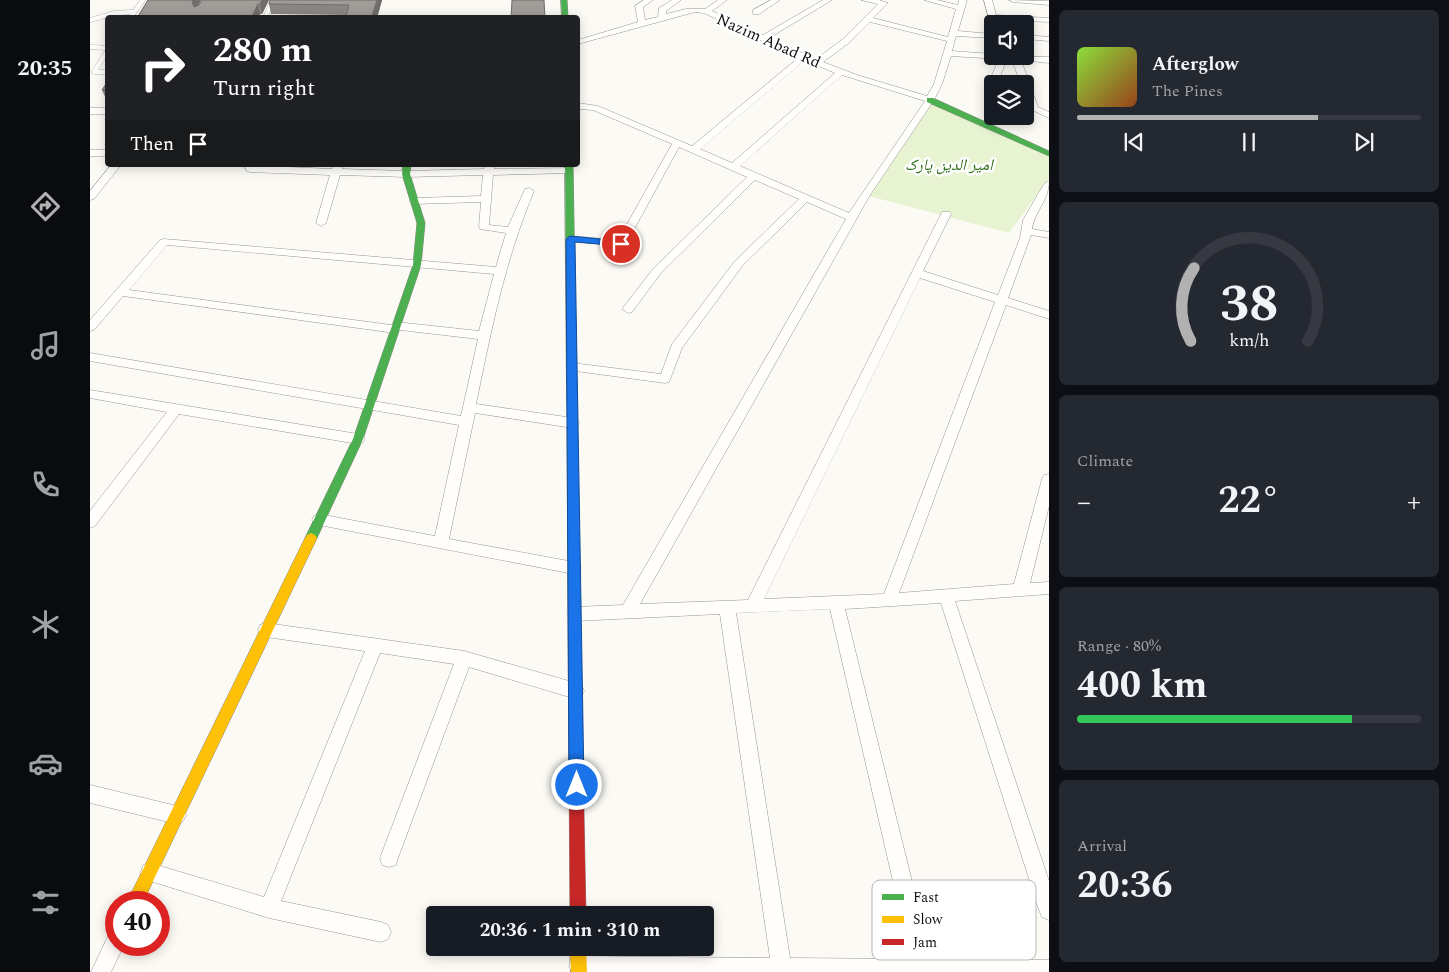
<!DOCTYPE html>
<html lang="en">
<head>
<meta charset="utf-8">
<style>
	body { margin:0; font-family:Spectral,"Noto Naskh Arabic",serif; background:#242831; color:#f1f3f6; height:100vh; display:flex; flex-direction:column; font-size:19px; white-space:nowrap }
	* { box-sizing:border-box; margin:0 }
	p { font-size:16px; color:#9ea1a6 }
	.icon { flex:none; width:28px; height:28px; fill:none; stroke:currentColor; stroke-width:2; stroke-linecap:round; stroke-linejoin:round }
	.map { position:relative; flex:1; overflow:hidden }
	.panel { display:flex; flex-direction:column; gap:10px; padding:10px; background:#0d0f14; width:400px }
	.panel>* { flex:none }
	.banner { position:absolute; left:15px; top:15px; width:475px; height:152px; border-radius:5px; box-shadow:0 2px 12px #0003; background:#202124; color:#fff; overflow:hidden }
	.buttons { position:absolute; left:894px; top:15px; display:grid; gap:10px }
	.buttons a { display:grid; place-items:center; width:50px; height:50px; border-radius:5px; background:#171b24; box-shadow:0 2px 12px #0003; font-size:25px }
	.speed { position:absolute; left:15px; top:891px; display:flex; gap:10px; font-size:25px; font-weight:700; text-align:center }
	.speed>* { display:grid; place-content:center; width:65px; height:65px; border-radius:50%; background:#171b24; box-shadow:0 2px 12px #0003; line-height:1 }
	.speed .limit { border:8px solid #d22; background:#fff; color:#111 }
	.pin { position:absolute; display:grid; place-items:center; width:42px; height:42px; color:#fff; margin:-21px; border:2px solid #fff; border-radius:50%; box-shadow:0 1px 5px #0007 }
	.me { position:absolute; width:55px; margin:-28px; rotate:0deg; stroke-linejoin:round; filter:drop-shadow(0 0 4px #0008) }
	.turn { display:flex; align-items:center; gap:18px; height:105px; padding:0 25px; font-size:22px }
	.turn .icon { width:65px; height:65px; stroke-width:2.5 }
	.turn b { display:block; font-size:35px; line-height:42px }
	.then { display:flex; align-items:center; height:48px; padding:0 25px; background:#0003; gap:10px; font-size:19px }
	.big { font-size:38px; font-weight:700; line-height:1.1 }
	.panel .card { flex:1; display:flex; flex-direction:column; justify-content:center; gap:8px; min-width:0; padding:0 18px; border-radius:8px; background:#242831 }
	.panel .dial { align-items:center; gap:0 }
	.dial svg { height:130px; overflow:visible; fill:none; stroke:#363941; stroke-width:7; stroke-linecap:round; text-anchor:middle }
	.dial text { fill:#f1f3f6; stroke:none }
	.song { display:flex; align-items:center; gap:15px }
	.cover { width:60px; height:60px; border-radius:8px; background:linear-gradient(135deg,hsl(90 70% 55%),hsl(20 70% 35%)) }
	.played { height:5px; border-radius:2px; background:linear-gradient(90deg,#b1b1b2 70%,#363941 70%) }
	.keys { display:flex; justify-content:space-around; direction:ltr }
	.heat { display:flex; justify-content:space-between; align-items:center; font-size:28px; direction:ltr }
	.charge { height:8px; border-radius:4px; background:linear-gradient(90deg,#34c759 80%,#363941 0) }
	.trip { position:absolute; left:336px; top:906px; width:288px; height:50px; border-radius:5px; background:#171b24; box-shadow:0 2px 12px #0003; font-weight:700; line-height:50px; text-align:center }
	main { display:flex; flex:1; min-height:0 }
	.tabs { display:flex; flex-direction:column; width:90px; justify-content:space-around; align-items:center; background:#090b0e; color:#9ea1a6 }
	.tabs .icon { width:35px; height:35px }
	.tabs .current { color:#b1b1b2 }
	.tabs b { font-size:22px; color:#f1f3f6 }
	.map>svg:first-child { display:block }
</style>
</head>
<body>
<main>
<nav class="tabs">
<b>20:35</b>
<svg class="icon current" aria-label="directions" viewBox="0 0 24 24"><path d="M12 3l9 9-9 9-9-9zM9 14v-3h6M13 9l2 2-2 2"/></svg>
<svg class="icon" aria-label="music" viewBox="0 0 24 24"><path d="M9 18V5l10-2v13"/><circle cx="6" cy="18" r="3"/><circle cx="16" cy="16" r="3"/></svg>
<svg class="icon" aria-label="phone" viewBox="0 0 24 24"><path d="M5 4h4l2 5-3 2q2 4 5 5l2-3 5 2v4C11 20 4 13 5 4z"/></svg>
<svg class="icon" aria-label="climate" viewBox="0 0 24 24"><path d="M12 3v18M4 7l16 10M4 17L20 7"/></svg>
<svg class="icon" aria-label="car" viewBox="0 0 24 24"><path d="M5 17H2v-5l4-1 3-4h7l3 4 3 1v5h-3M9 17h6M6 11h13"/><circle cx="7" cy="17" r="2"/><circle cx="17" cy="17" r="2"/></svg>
<svg class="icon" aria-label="filters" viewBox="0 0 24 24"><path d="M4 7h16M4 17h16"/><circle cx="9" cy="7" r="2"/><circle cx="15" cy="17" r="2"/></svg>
</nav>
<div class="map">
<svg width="959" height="972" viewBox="0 0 959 972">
	<rect width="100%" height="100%" fill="#fcfaf4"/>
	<polygon fill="#e7f3d1" points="840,100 959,154 959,179 919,233 775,195"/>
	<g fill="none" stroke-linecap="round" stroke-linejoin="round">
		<defs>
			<g id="lane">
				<polyline points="40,18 53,0"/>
				<polyline points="175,18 183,0"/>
				<polyline points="0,20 25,13 44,12"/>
				<polyline points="0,47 18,48"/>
				<polyline points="18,50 4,72 18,72"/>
			</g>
			<g id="street">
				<path d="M554,0H563L553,7L555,20L568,17L569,8L582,0H591L576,11V14L596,9H615L628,0H637L622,11L673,35L733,0H742L679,38L726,59L753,39L788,4L771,0H789L798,3L783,18L858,37L866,9L834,0H847L868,5L869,0H877L868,31L902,34V38L866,36L862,51L902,54V56L959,57V63L931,60L948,107L959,112V118L940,109L935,96V84H931L922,60L917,59L907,84H902V93L896,89L909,59L861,56L852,84L844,100L780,195L550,604L658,600L852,212H860L861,214L833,271L908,295L930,238L933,220L954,184L959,181C959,201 945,210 942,229L959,232V238L941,235L918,298L959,311V319L916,305L809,593L924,584L952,479L954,475L959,474V506L940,583L959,582V594L865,601L959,881V920L952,917L949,910L851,603L755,609L841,959L959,960V972H482L479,966L482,959L489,956L680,958L630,614L485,621L480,619L477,614L480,609L485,607L533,605L756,219L717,202L653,265L592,348L579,382L575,383L478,370L476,367L482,363L571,374L582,344L645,261L709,199L665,180L571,273L542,312L538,313L532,309L563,269L657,177L589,147L535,246L476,241L475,239L480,236L528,240L582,144L503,110L488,109V103L508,106L602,146L708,58L614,13L605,12L488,44V40L548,22L545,6ZM780,22L857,41L844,84L837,96L767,75L733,62L759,43ZM715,60L745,73L642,163L610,149ZM752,75L835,101L759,213L650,166ZM830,278L905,302L794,594L674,599ZM740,609L821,959L700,958L646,613Z"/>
				<polygon points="681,0 690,0 669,14 663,14 663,10"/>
				<polygon points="894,0 902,0 906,15 959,18 959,22 907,20 908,24 901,26"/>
				<polygon points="919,0 959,1 959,5 923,2"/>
				<polygon points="935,35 959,37 959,41 935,39"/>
				<rect x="0" y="108" width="18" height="6"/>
				<rect x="0" y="150" width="18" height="6"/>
				<polygon points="21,165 31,165 4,199 0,200 0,191"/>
				<path d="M154,165L242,169L243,165H253L252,169L316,171L394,169V165H404V169L482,168V172L479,173L403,175L399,225L418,227L435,189L439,188L444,191C415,260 401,331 386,404L483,418L488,420L489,423L488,426L483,428L385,413L359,539L484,562L489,564L491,568L489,572L484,574L224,524L222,520L224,516L229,514L345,536L369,425L0,361V353L371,416L388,339L310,330L305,333L33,296L4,330L0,331V320L70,240L74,239L406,267L416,233L390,229L389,227L391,202L324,204L319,201L324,198L391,196L393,175L316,177L250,175L236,223L231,226L226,223L240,175L160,172L157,171ZM77,245L404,274L389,331L306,322L301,325L39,290Z"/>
				<polygon points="0,390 268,434 273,436 275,439 273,442 268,444 89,414 5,526 0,528 0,511 77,412 0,398"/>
				<polygon points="176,623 374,651 486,683 492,686 494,691 492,696 486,699 379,667 308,858 306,865 299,867 292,865 290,858 364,664 290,653 191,901 291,922 298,925 301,932 298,939 291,942 179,918 60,881 53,879 51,872 53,865 60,863 174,897 275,651 176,637 170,635 168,630 170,625"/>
				<polygon points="0,785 87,806 93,809 96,815 93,821 87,824 0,803"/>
				<polygon points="26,931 26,945 34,945 21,972 1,972 19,934"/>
			</g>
			<g id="fast">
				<polygon points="471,0 477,0 478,18 472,18"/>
				<polygon points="837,98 843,98 959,151 959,156 837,102"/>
				<polygon points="313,165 321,165 320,174 335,223 331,265 273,439 227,538 225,541 221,543 217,541 215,538 263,439 323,265 327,223 312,174"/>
				<polygon points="475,165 483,165 487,402 482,406 477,402"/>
			</g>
			<g id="slow">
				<polygon points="482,398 487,402 490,611 488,615 484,616 480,615 478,611 477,402"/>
				<polygon points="221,533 225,535 227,538 53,902 37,902 215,538 217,535"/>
				<polygon points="480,948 496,948 497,972 481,972"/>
			</g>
			<polygon id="jam" points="484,606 488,607 490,611 496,915 480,915 478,611 480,607"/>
		</defs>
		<use href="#lane" stroke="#969592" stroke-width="5"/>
		<use href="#street" stroke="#969592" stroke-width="1"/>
		<use href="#fast" stroke="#8c8b89" stroke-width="1"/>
		<use href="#slow" stroke="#8c8b89" stroke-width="1"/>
		<use href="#jam" stroke="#8c8b89" stroke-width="1"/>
		<use href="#lane" stroke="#fffefd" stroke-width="4.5"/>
		<use href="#street" fill="#fffefd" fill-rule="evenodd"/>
		<use href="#fast" fill="#4caf50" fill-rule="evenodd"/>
		<use href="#slow" fill="#ffc107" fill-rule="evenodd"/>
		<use href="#jam" fill="#c62828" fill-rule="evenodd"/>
	</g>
	<g fill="#8a8784">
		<polygon points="58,0 111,0 108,6 179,0 172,14 170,14 169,18 47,18"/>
		<polygon points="180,0 292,0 287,18 256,18 256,15 181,14 179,4"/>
		<polygon points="18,81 18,101 17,101 12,90"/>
	</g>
	<g fill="#706e6b">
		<polygon points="103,0 111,0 105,12 102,2"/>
		<polygon points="172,0 179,0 172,14 170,4"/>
		<polygon points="287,0 292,0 287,18 282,18"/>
		<polygon points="168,4 170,14 169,18 161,18"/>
	</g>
	<g fill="#a09d99" stroke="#706e6b">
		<polygon points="58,0 103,0 102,2 104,7 109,5 112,0 172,0 170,4 168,4 161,18 47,18"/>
		<polygon points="180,0 287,0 282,16 256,16 259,5 179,4"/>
		<polygon points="422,0 454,0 455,18 421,18"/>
		<polygon points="18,81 18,90 12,90"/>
	</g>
	<polygon fill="#1a73e8" stroke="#114b97" points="480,236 531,241 536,244 531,246 485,242 494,785 492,790 487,792 481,790 479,785 476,239"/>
	<g text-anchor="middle" stroke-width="5" stroke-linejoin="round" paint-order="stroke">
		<g font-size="16" fill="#0f0f0f" stroke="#fff">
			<text transform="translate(679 40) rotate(24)" y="6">Nazim Abad Rd</text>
		</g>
		<g font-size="16" font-style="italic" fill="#2e6e18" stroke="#fff">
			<text x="859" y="170">امیر الدین پارک</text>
		</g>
	</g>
	<rect x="782" y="880" width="164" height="80" rx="8" fill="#fff" stroke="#b7b7b7" stroke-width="1"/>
	<rect x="792" y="894" width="22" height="6" fill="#4caf50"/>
	<rect x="792" y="916" width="22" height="7" fill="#ffc107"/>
	<rect x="792" y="939" width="22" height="6" fill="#c62828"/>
	<g font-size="14" fill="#0f0f0f">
		<text x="823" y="902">Fast</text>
		<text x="823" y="924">Slow</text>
		<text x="823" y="947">Jam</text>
	</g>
</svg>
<div class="buttons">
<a><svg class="icon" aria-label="sound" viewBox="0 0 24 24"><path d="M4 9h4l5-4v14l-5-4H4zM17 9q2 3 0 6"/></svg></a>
<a><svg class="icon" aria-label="layers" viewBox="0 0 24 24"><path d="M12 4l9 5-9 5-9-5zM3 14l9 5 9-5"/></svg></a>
</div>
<div class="speed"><div class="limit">40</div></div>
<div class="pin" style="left:531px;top:244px;background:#d93025"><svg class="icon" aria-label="arrive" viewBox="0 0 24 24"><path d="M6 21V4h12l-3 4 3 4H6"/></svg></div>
<svg class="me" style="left:487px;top:785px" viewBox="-20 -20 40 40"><circle r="17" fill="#1a73e8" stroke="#fff" stroke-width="3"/><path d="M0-11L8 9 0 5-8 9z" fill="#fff"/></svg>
<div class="trip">20:36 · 1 min · 310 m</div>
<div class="banner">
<div class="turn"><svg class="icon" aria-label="right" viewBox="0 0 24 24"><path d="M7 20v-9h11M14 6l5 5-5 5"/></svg><div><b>280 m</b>Turn right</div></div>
<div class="then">Then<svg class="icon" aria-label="arrive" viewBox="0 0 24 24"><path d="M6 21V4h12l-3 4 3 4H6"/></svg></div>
</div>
</div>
<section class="panel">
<div class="card">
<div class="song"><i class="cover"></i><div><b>Afterglow</b><p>The Pines</p></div></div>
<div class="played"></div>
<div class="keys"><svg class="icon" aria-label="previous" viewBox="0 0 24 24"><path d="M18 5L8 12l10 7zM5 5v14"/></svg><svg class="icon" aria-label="pause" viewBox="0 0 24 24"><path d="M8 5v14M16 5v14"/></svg><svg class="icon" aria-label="next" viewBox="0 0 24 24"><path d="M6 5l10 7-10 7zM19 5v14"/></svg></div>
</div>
<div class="card dial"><svg viewBox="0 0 100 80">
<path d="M14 69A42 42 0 1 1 86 69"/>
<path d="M14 69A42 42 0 0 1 16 24" stroke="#b1b1b2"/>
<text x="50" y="56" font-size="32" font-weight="700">38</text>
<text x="50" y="72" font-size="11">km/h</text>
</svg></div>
<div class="card"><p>Climate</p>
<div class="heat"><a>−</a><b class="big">22°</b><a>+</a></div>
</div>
<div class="card"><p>Range · 80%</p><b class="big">400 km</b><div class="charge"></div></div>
<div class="card"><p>Arrival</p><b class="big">20:36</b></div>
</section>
</main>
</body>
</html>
